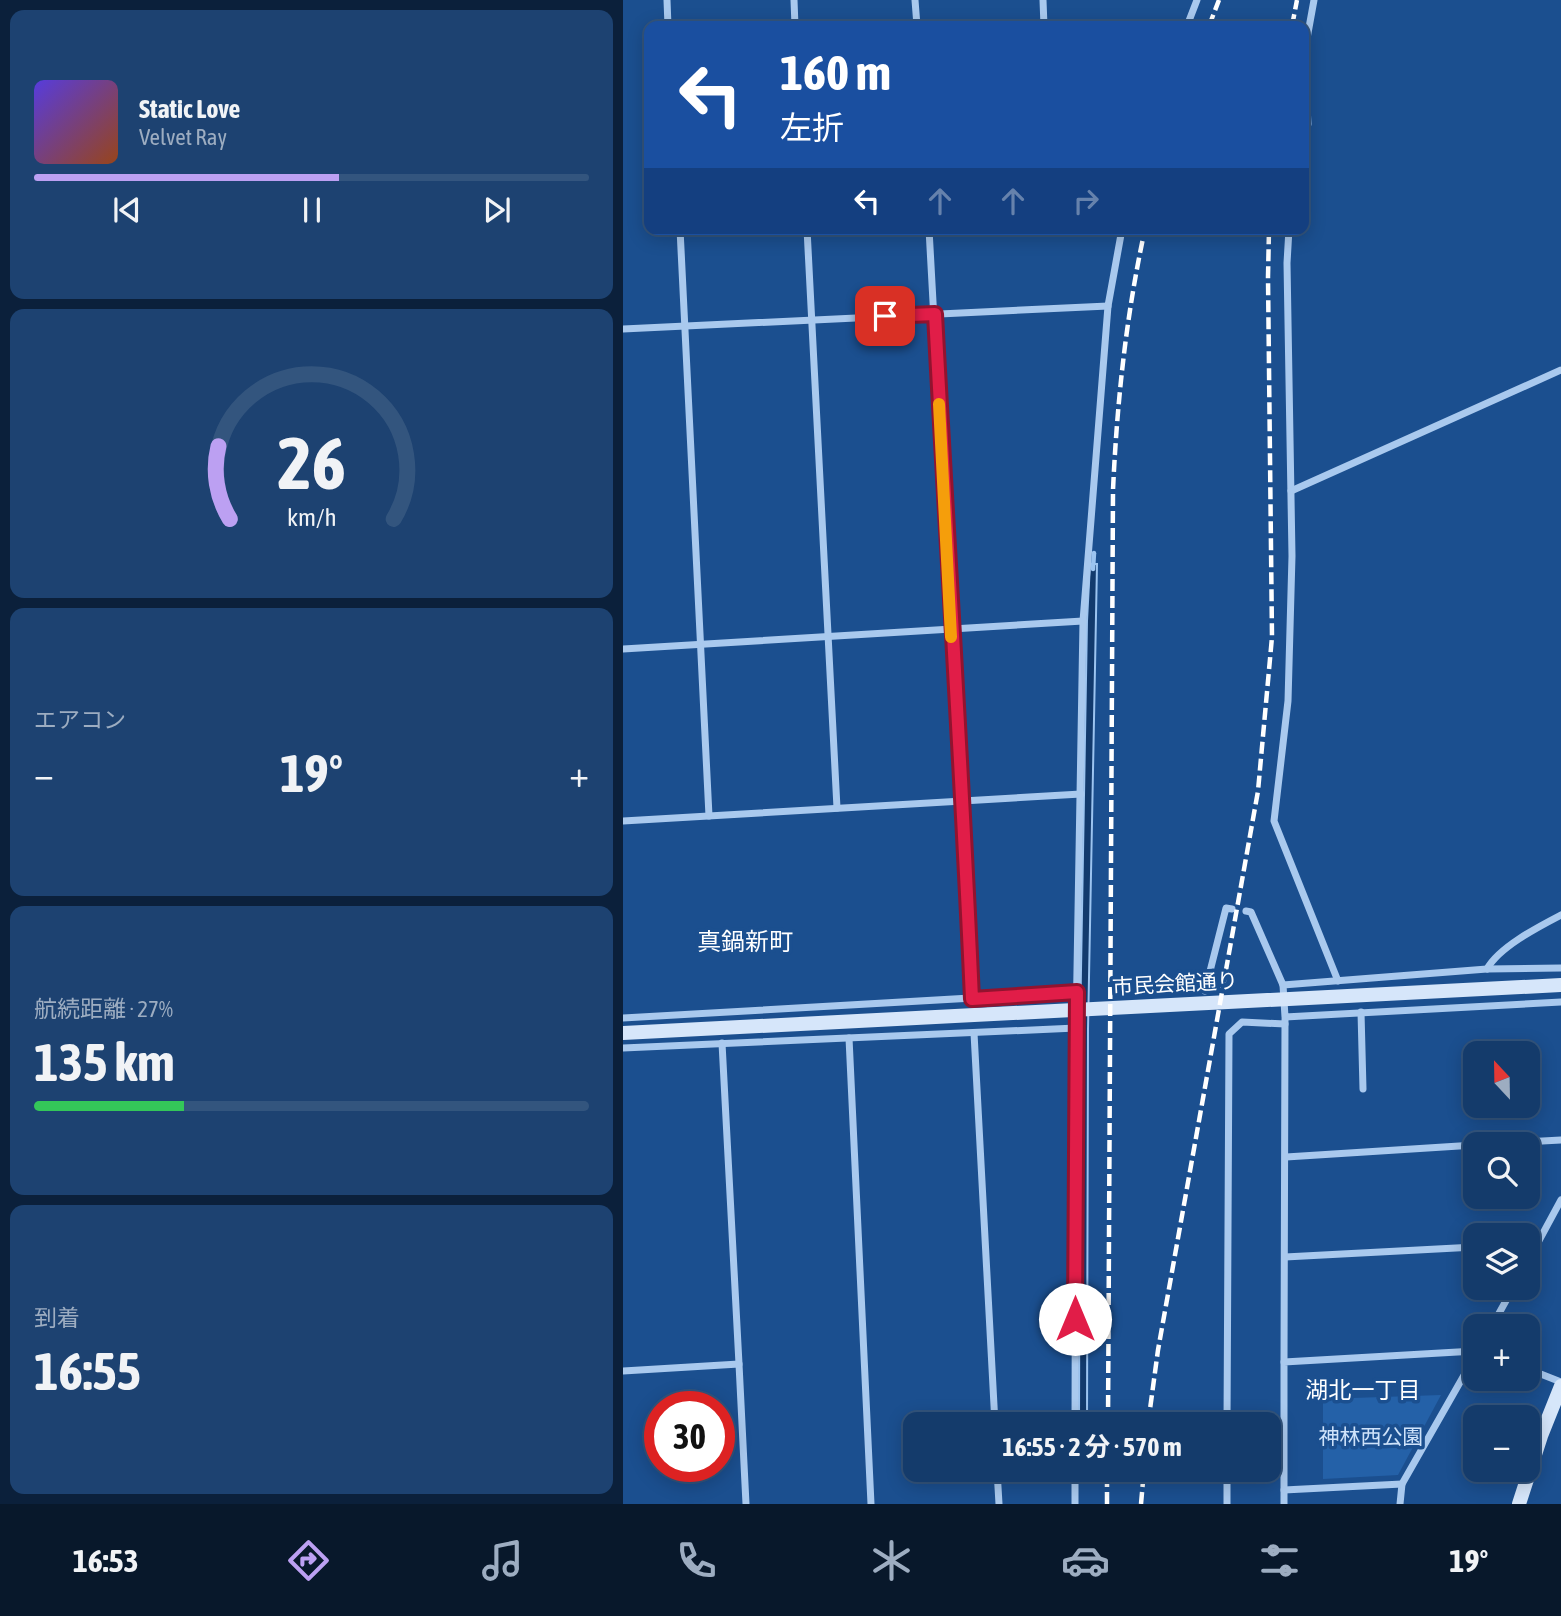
<!DOCTYPE html>
<html lang="ja">
<head>
<meta charset="utf-8">
<style>
	body { margin:0; font-family:"Asap Condensed","Noto Sans JP",sans-serif; background:#1d4271; color:#f1f3f6; height:100vh; display:flex; flex-direction:column; font-size:26px; white-space:nowrap }
	* { box-sizing:border-box; margin:0 }
	p { font-size:23px; color:#9dadc1 }
	.icon { flex:none; width:38px; height:38px; fill:none; stroke:currentColor; stroke-width:2; stroke-linecap:round; stroke-linejoin:round }
	.map { position:relative; flex:1; overflow:hidden }
	.panel { display:flex; flex-direction:column; gap:10px; padding:10px; background:#0b203b; width:623px }
	.panel>* { flex:none }
	.guide { position:absolute; left:21px; top:21px; width:665px; height:214px; border-radius:14px; box-shadow:0 4px 18px #0003,0 0 0 2px #33557e; background:#1a4fa0; color:#fff; overflow:hidden }
	.needle { width:46px; rotate:338deg }
	.controls { position:absolute; left:840px; top:1041px; display:grid; gap:14px }
	.controls a { display:grid; place-items:center; width:77px; height:77px; border-radius:14px; background:#143b6b; box-shadow:0 4px 18px #0003,0 0 0 2px #33557e; font-size:35px }
	.speed { position:absolute; left:21px; top:1391px; display:flex; gap:14px; font-size:35px; font-weight:700; text-align:center }
	.speed>* { display:grid; place-content:center; width:91px; height:91px; border-radius:50%; background:#143b6b; box-shadow:0 4px 18px #0003,0 0 0 2px #33557e; line-height:1 }
	.speed .limit { border:10px solid #d22; background:#fff; color:#111 }
	.pin { position:absolute; display:grid; place-items:center; width:60px; height:60px; color:#fff; margin:-30px; border-radius:14px; box-shadow:0 4px 10px #0006 }
	.me { position:absolute; width:77px; margin:-38px; rotate:0deg; stroke-linejoin:round; filter:drop-shadow(0 0 5px #0008) }
	.turn { display:flex; align-items:center; gap:24px; height:147px; padding:0 21px; font-size:32px }
	.turn .icon { width:91px; height:91px; stroke-width:2.5 }
	.turn b { display:block; font-size:49px; line-height:60px }
	.lanes { display:flex; align-items:center; height:66px; padding:0 21px; background:#0003; justify-content:center; gap:35px; direction:ltr }
	.lanes .off { opacity:.35 }
	.big { font-size:52px; font-weight:700; line-height:1.1 }
	.panel .widget { flex:1; display:flex; flex-direction:column; justify-content:center; gap:10px; min-width:0; padding:0 24px; border-radius:14px; background:#1d4271 }
	.panel .dial { align-items:center; gap:0 }
	.dial svg { height:182px; overflow:visible; fill:none; stroke:#33557e; stroke-width:7; stroke-linecap:round; text-anchor:middle }
	.dial text { fill:#f1f3f6; stroke:none }
	.song { display:flex; align-items:center; gap:21px }
	.cover { width:84px; height:84px; border-radius:10px; background:linear-gradient(135deg,hsl(250 70% 55%),hsl(20 70% 35%)) }
	.played { height:7px; border-radius:4px; background:linear-gradient(90deg,#bca0f2 55%,#33557e 55%) }
	.keys { display:flex; justify-content:space-around; direction:ltr }
	.heat { display:flex; justify-content:space-between; align-items:center; font-size:38px; direction:ltr }
	.charge { height:10px; border-radius:5px; background:linear-gradient(90deg,#34c759 27%,#33557e 0) }
	.trip { position:absolute; left:280px; top:1412px; width:378px; height:70px; border-radius:14px; background:#143b6b; box-shadow:0 4px 18px #0003,0 0 0 2px #33557e; font-weight:700; line-height:70px; text-align:center }
	.tab-bar { display:flex; height:112px; justify-content:space-around; align-items:center; background:#08182b; color:#9dadc1 }
	.tab-bar .icon { width:49px; height:49px }
	.tab-bar .on { color:#bca0f2 }
	.tab-bar b { font-size:32px; color:#f1f3f6 }
	main { display:flex; flex:1; min-height:0 }
	.map>svg:first-child { display:block }
</style>
</head>
<body>
<main>
<section class="panel">
<div class="widget">
<div class="song"><i class="cover"></i><div><b>Static Love</b><p>Velvet Ray</p></div></div>
<div class="played"></div>
<div class="keys"><svg class="icon" aria-label="previous" viewBox="0 0 24 24"><path d="M18 5L8 12l10 7zM5 5v14"/></svg><svg class="icon" aria-label="pause" viewBox="0 0 24 24"><path d="M8 5v14M16 5v14"/></svg><svg class="icon" aria-label="next" viewBox="0 0 24 24"><path d="M6 5l10 7-10 7zM19 5v14"/></svg></div>
</div>
<div class="widget dial"><svg viewBox="0 0 100 80">
<path d="M14 69A42 42 0 1 1 86 69"/>
<path d="M14 69A42 42 0 0 1 9 37" stroke="#bca0f2"/>
<text x="50" y="56" font-size="32" font-weight="700">26</text>
<text x="50" y="72" font-size="11">km/h</text>
</svg></div>
<div class="widget"><p>エアコン</p>
<div class="heat"><a>−</a><b class="big">19°</b><a>+</a></div>
</div>
<div class="widget"><p>航続距離 · 27%</p><b class="big">135 km</b><div class="charge"></div></div>
<div class="widget"><p>到着</p><b class="big">16:55</b></div>
</section>
<div class="map">
<svg width="938" height="1504" viewBox="0 0 938 1504">
	<rect width="100%" height="100%" fill="#1b4f8f"/>
	<polygon fill="#2461a8" points="818,1395 775,1475 700,1479 700,1399"/>
	<polygon fill="#123a6d" stroke="#9cc4f0" stroke-width="2" points="467,564 474,564 465,1029 464,1424 456,1424 457,1028 464,621"/>
	<g fill="none" stroke-linecap="round" stroke-linejoin="round">
		<polyline stroke="#9cc4f0" stroke-width="4.5" points="470,569 471,553"/>
		<g stroke="#a9c9ee" stroke-width="7">
			<polyline points="44,0 45,26"/>
			<polyline points="171,0 172,26"/>
			<polyline points="292,0 294,26"/>
			<polyline points="420,0 421,26"/>
			<polyline points="564,26 574,0"/>
			<polyline points="681,141 685,124 681,55 691,0"/>
			<polyline points="57,229 86,816"/>
			<polyline points="184,229 214,808"/>
			<polyline points="306,229 328,630 340,801 349,999"/>
			<polyline points="666,229 664,263 669,556 665,701 651,821 715,981"/>
			<polyline points="0,329 485,306"/>
			<polyline points="668,491 938,370"/>
			<polyline points="0,649 460,621"/>
			<polyline points="0,821 458,794"/>
			<polyline points="623,911 628,912 660,985"/>
			<polyline points="938,968 864,969 660,985 662,1017 938,1002"/>
			<path d="M864,969C876,947 915,927 938,915"/>
			<polyline points="582,991 603,908 609,909"/>
			<polyline points="738,1012 740,1089"/>
			<polyline points="0,1018 454,992"/>
			<polyline points="351,1033 372,1424"/>
			<polyline points="226,1038 248,1504"/>
			<polyline points="99,1043 116,1364"/>
			<polyline points="0,1048 453,1028"/>
			<polyline points="864,1144 938,1140"/>
			<polyline points="663,1157 852,1145"/>
			<polyline points="662,1257 852,1247"/>
			<polyline points="905,1261 938,1200"/>
			<polyline points="869,1326 890,1288"/>
			<polyline points="661,1362 662,1020"/>
			<polyline points="905,1369 938,1382"/>
			<polyline points="0,1371 116,1364 123,1504"/>
			<polyline points="452,1424 453,1028 460,621 485,306 499,229"/>
			<polyline points="604,1424 606,1034 619,1022 662,1024"/>
			<polyline points="374,1470 376,1504"/>
			<polyline points="661,1490 779,1484"/>
			<polyline points="452,1504 452,1470"/>
			<polyline points="604,1504 604,1470"/>
			<polyline points="661,1504 661,1362 852,1351"/>
			<polyline points="777,1504 779,1484 852,1356"/>
		</g>
		<g stroke="#d6e6fa" stroke-width="14">
			<polyline points="0,1033 938,985"/>
			<polyline points="896,1504 918,1436 938,1386"/>
		</g>
		<g stroke="#fff" stroke-width="4.5" stroke-dasharray="12 5" stroke-linecap="butt">
			<polyline points="586,26 596,0"/>
			<polyline points="669,26 674,0"/>
			<path d="M485,1424L490,490C494,402 503,316 522,229"/>
			<polyline points="525,1424 535,1350 635,791 649,637 645,277 646,229"/>
			<polyline points="484,1504 484,1470"/>
			<polyline points="518,1504 521,1470"/>
		</g>
	</g>
	<g fill="none" stroke-linecap="round" stroke-linejoin="round">
		<defs>
			<path id="route" d="M262,316L312,314C324,542 339,771 349,999L454,992L452,1319"/>
		</defs>
		<use href="#route" stroke="#92132f" stroke-width="18"/>
		<use href="#route" stroke="#e11d48" stroke-width="12"/>
		<polyline stroke="#f59e0b" stroke-width="12" points="316,404 328,637"/>
	</g>
	<g text-anchor="middle" stroke-width="7" stroke-linejoin="round" paint-order="stroke">
		<g font-size="21" fill="#fff" stroke="#1b4f8f">
			<text transform="translate(552 984) rotate(-3)" y="7">市民会館通り</text>
		</g>
		<g font-size="21" fill="#cfe3fa" stroke="#1b4f8f">
			<text x="748" y="1444">神林西公園</text>
		</g>
		<g font-size="23" fill="#fff" stroke="#1b4f8f">
			<text x="740" y="1398">湖北一丁目</text>
		</g>
		<g font-size="24" fill="#fff" stroke="#1b4f8f">
			<text x="122" y="950">真鍋新町</text>
		</g>
	</g>
</svg>
<div class="controls">
<a><svg class="needle" viewBox="-14 -14 28 28"><path d="M0-13l5 13h-10z" fill="#e53935"/><path d="M0 13l5-13h-10z" fill="#9dadc1"/></svg></a>
<a><svg class="icon" aria-label="search" viewBox="0 0 24 24"><circle cx="10" cy="10" r="6"/><path d="M15 15l6 6"/></svg></a>
<a><svg class="icon" aria-label="layers" viewBox="0 0 24 24"><path d="M12 4l9 5-9 5-9-5zM3 14l9 5 9-5"/></svg></a>
<a>+</a>
<a>−</a>
</div>
<div class="speed"><div class="limit">30</div></div>
<div class="pin" style="left:262px;top:316px;background:#d93025"><svg class="icon" aria-label="arrive" viewBox="0 0 24 24"><path d="M6 21V4h12l-3 4 3 4H6"/></svg></div>
<svg class="me" style="left:452px;top:1319px" viewBox="-20 -20 40 40"><circle r="19" fill="#fff"/><path d="M0-13L10 11 0 6-10 11z" fill="#e11d48"/></svg>
<div class="trip">16:55 · 2 分 · 570 m</div>
<div class="guide">
<div class="turn"><svg class="icon" aria-label="left" viewBox="0 0 24 24"><path d="M17 20v-9H6M10 6l-5 5 5 5"/></svg><div><b>160 m</b>左折</div></div>
<div class="lanes"><svg class="icon" aria-label="left" viewBox="0 0 24 24"><path d="M17 20v-9H6M10 6l-5 5 5 5"/></svg><svg class="icon off" aria-label="ahead" viewBox="0 0 24 24"><path d="M12 20V5M6 11l6-6 6 6"/></svg><svg class="icon off" aria-label="ahead" viewBox="0 0 24 24"><path d="M12 20V5M6 11l6-6 6 6"/></svg><svg class="icon off" aria-label="right" viewBox="0 0 24 24"><path d="M7 20v-9h11M14 6l5 5-5 5"/></svg></div>
</div>
</div>
</main>
<nav class="tab-bar">
<b>16:53</b>
<svg class="icon on" aria-label="directions" viewBox="0 0 24 24"><path d="M12 3l9 9-9 9-9-9zM9 14v-3h6M13 9l2 2-2 2"/></svg>
<svg class="icon" aria-label="music" viewBox="0 0 24 24"><path d="M9 18V5l10-2v13"/><circle cx="6" cy="18" r="3"/><circle cx="16" cy="16" r="3"/></svg>
<svg class="icon" aria-label="phone" viewBox="0 0 24 24"><path d="M5 4h4l2 5-3 2q2 4 5 5l2-3 5 2v4C11 20 4 13 5 4z"/></svg>
<svg class="icon" aria-label="climate" viewBox="0 0 24 24"><path d="M12 3v18M4 7l16 10M4 17L20 7"/></svg>
<svg class="icon" aria-label="car" viewBox="0 0 24 24"><path d="M5 17H2v-5l4-1 3-4h7l3 4 3 1v5h-3M9 17h6M6 11h13"/><circle cx="7" cy="17" r="2"/><circle cx="17" cy="17" r="2"/></svg>
<svg class="icon" aria-label="filters" viewBox="0 0 24 24"><path d="M4 7h16M4 17h16"/><circle cx="9" cy="7" r="2"/><circle cx="15" cy="17" r="2"/></svg>
<b>19°</b>
</nav>
</body>
</html>
